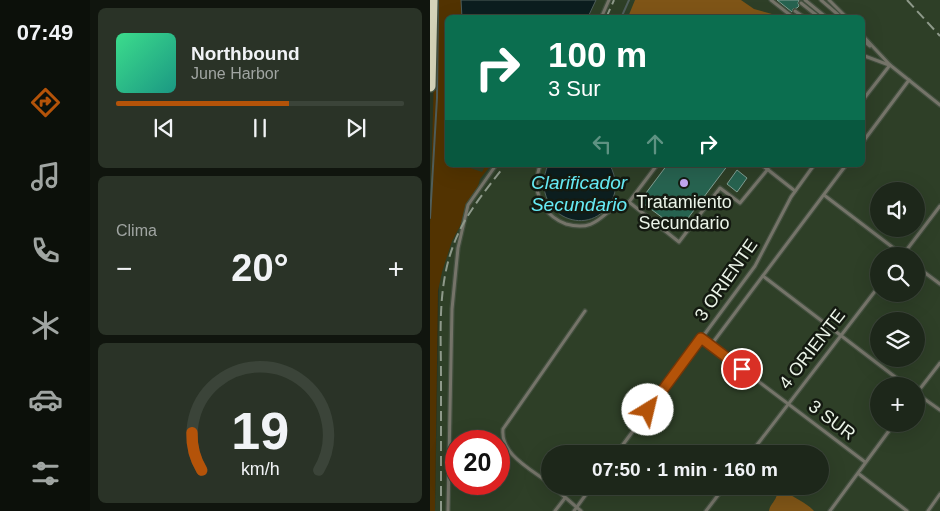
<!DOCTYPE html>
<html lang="es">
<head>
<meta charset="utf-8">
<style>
	body { margin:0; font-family:Helvetica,sans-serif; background:#2a3327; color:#f1f3f6; height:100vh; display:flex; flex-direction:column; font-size:19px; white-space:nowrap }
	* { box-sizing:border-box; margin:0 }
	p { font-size:16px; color:#a0a5a2 }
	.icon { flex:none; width:28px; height:28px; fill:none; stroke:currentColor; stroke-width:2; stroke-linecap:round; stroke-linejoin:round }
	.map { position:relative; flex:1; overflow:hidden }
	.details { display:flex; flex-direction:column; gap:8px; padding:8px; background:#10150e; width:340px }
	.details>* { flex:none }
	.top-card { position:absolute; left:15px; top:15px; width:420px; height:152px; border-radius:8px; box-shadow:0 5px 20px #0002,0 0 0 1px #3b4439; background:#0b6e4f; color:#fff; overflow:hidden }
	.controls { position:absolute; left:440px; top:182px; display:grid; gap:10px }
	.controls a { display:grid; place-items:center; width:55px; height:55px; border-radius:50%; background:#1d271a; box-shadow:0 5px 20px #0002,0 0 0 1px #3b4439; font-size:25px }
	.speed { position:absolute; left:15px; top:430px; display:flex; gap:10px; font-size:25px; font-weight:700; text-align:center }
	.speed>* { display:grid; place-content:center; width:65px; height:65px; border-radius:50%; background:#1d271a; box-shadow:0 5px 20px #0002,0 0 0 1px #3b4439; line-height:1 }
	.speed .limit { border:8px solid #d22; background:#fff; color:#111 }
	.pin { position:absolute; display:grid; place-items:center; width:42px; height:42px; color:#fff; margin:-21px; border:2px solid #fff; border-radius:50%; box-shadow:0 1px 5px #0007 }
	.me { position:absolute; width:55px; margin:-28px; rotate:36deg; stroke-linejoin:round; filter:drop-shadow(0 0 4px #0008) }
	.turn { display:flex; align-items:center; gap:18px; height:105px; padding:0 20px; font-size:22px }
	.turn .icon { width:65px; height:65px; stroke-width:2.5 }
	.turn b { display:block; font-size:35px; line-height:42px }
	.lanes { display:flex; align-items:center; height:48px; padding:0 20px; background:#0003; justify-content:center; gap:25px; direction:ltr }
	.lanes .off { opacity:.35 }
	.big { font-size:38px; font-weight:600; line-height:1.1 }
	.details .card { flex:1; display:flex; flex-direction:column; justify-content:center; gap:8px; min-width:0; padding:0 18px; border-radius:8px; background:#2a3327 }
	.details .dial { align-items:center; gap:0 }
	.dial svg { height:130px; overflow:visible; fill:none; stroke:#3b4439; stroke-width:7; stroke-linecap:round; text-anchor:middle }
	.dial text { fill:#f1f3f6; stroke:none }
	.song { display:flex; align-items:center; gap:15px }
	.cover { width:60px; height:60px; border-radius:8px; background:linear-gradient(135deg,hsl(150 70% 55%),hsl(170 70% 35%)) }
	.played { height:5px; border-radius:2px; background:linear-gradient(90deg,#b45309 60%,#3b4439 60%) }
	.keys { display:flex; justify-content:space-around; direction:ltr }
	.heat { display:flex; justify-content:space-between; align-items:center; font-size:28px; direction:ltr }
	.trip { position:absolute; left:111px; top:445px; width:288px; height:50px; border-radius:25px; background:#1d271a; box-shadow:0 5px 20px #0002,0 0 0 1px #3b4439; font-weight:600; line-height:50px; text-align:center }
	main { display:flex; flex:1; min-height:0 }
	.tabs { display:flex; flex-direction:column; width:90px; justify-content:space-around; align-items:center; background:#0c100a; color:#a0a5a2 }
	.tabs .icon { width:35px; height:35px }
	.tabs .on { color:#b45309 }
	.tabs b { font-size:22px; color:#f1f3f6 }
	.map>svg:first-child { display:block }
</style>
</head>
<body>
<main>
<nav class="tabs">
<b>07:49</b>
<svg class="icon on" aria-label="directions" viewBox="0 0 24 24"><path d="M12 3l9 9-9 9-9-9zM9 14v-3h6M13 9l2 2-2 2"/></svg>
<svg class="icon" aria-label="music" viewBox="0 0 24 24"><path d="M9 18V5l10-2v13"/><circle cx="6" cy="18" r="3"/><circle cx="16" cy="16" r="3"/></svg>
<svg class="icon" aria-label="phone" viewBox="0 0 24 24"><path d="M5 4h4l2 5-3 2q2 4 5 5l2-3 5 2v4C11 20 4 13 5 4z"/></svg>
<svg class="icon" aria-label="climate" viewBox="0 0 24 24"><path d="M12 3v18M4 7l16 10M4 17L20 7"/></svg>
<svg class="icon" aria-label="car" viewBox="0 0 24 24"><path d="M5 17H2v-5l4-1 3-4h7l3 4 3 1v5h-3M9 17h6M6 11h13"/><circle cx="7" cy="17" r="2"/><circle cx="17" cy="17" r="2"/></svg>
<svg class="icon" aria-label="filters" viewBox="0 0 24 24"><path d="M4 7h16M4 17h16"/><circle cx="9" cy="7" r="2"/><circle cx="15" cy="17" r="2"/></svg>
</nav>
<section class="details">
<div class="card">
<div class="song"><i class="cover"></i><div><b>Northbound</b><p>June Harbor</p></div></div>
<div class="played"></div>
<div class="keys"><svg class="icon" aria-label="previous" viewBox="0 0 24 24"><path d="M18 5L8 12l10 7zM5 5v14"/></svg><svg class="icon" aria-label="pause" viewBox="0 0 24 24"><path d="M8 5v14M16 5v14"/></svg><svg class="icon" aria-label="next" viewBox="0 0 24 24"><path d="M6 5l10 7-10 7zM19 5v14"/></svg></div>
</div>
<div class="card"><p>Clima</p>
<div class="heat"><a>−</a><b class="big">20°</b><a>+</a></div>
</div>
<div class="card dial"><svg viewBox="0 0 100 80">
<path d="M14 69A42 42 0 1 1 86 69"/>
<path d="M14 69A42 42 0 0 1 8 46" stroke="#b45309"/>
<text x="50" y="56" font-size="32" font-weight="700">19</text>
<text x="50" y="72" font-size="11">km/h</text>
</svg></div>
</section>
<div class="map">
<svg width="510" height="511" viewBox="0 0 510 511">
	<rect width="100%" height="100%" fill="#273422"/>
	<path fill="#2e3f27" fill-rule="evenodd" d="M14,0H510V511H5ZM18,18H432V165H18ZM449,191H486V229H449ZM449,256H486V294H449ZM449,321H486V359H449ZM449,386H486V424H449ZM26,441H69V484H26ZM120,454H390V486H120Z"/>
	<polygon fill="#523301" points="6,0 31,0 32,17 18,18 18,165 36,165 37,167 52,172 56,165 61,165 50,179 44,200 22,241 12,272 8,291 5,511 0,511 0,224"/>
	<g fill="#7f5517">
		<path d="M205,0H311L324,9L342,14L345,17H304C298,14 291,14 285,18L198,17Z"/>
		<path d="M354,490C363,498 376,502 384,511H339C340,504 346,501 347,494Z"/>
	</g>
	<g fill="#0c1e1f" stroke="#4f5e5b">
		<polygon points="31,0 166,0 158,17 32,18"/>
		<path d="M118,165H180C186,177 188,190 181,202C157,242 98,212 118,165Z"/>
	</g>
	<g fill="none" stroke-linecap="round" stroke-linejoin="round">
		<g stroke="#4f5e5b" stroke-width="2">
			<polyline points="191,18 199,0"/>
			<polyline points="0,218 7,98 8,0"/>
		</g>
	</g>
	<g fill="#276350" stroke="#819e93">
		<polygon points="347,0 369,0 368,3 369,6 367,8 363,9 362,12"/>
		<polygon points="237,165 298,165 249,230 210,201"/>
		<polygon points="307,170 317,178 307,192 297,184"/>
	</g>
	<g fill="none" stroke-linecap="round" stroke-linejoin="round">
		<defs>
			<g id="lane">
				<polyline points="341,0 364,18"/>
				<polyline points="375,0 397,18"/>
				<polyline points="391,0 412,18"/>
				<polyline points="399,0 417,18"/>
				<polyline points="371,3 390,18"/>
				<polyline points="365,11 375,18"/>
				<polyline points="171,18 179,0"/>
				<polyline points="432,35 460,65 510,105"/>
				<polyline points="432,39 440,46"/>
				<polyline points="432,55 459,65"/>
				<polyline points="432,101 460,65"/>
				<polyline points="432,143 479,80"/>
				<path d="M110,165C105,181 105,194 115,208C120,216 128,221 136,224C172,234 173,205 199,202"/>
				<polyline points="227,165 199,202 249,242 290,188 310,203 338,169"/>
				<polyline points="332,165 365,191"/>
				<polyline points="394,195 474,256"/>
				<polyline points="472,256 510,206"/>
				<polyline points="486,266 510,284"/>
				<polyline points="333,276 477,386"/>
				<polyline points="271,338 435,462"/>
				<polyline points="281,345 416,165"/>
				<polyline points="486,393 510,410"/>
				<polyline points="486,394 510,363"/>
				<polyline points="186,454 325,266 361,197 384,165"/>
				<polyline points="320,454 449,286"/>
				<polyline points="429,474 477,511"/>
				<path d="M120,484C103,470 70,455 73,429L155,311"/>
				<polyline points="122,486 151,511"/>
				<polyline points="18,511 22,309 28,248 38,205 66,165"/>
				<polyline points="125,511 135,498"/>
				<polyline points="144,511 162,486"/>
				<polyline points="276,511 295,486"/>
				<polyline points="400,511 464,424"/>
				<polyline points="498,511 510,494"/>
			</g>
			<polyline id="highway" points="0,86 2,0"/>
		</defs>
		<use href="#lane" stroke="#424f3e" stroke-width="5.5"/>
		<use href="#highway" stroke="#424f3e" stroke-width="14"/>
		<use href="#lane" stroke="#757469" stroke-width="3"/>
		<use href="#highway" stroke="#d5d4b8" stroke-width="11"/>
		<g stroke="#8e998a" stroke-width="2" stroke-dasharray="10 5" stroke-linecap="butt">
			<polyline points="477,0 510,36"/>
			<polyline points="176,18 184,0"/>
			<path d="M11,511C11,466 11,422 11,377C11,331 7,285 25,241C36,213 57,189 75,165"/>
		</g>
	</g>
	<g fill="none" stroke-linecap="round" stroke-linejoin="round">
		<defs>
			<polyline id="route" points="218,410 271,338 312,369"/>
		</defs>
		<use href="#route" stroke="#753606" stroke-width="12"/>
		<use href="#route" stroke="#b45309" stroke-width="9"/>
	</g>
	<circle fill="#c2a8f2" stroke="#141a11" stroke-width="2" cx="254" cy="183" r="5"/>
	<g text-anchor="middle" stroke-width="5" stroke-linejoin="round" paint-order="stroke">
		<g font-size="18" fill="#ebf4e8" stroke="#141a11">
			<text x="254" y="208">Tratamiento<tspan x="254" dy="21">Secundario</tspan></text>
		</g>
		<g font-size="18" fill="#ebf4e8" stroke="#141a11">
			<text transform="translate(296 280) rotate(-55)" y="6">3 ORIENTE</text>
			<text transform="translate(382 349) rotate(-52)" y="6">4 ORIENTE</text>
			<text transform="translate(402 420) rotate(37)" y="6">3 SUR</text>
		</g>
		<g font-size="19" font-style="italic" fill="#67edf7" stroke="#141a11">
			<text x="149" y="189">Clarificador<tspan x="149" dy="22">Secundario</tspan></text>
		</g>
	</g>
</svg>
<div class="controls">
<a><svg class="icon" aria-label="sound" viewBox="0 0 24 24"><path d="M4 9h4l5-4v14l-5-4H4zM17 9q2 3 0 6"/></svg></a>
<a><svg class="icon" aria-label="search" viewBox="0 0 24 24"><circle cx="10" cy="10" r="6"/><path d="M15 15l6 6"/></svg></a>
<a><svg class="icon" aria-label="layers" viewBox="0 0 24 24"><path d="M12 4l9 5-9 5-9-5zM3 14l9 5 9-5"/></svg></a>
<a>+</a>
</div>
<div class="speed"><div class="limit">20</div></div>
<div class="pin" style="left:312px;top:369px;background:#d93025"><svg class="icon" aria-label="arrive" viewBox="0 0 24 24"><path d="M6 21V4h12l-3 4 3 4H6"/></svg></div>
<svg class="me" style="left:218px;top:410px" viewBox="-20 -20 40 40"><circle r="19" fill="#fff"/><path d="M0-13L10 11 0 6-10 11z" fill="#b45309"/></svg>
<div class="trip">07:50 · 1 min · 160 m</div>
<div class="top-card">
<div class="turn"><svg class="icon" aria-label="right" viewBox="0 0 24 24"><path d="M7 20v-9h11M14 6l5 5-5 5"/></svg><div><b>100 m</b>3 Sur</div></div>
<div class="lanes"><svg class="icon off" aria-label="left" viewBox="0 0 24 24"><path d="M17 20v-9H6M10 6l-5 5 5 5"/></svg><svg class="icon off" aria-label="ahead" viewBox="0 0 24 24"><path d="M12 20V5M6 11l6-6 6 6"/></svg><svg class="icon" aria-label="right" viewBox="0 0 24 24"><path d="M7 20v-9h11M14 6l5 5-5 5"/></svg></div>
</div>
</div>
</main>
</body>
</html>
